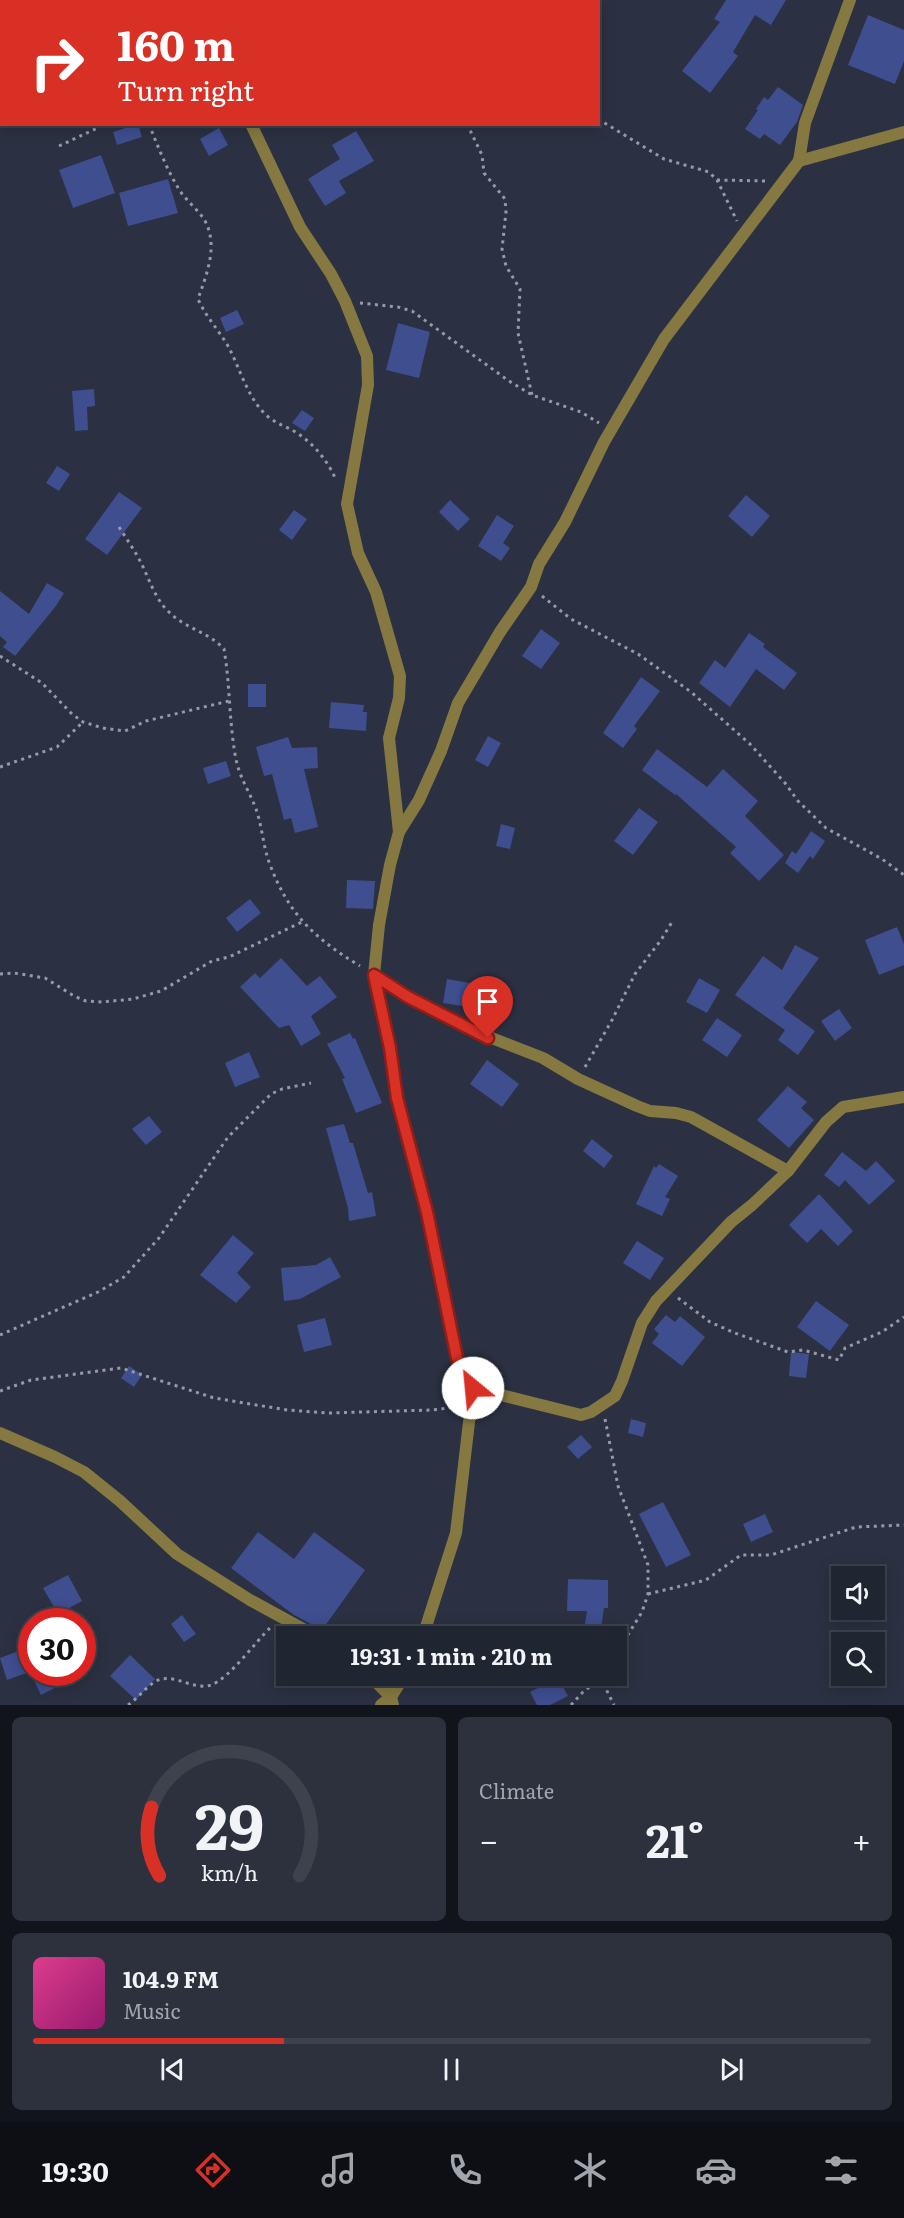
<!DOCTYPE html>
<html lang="en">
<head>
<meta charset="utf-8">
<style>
	body { margin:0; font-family:Literata,serif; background:#2d313e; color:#f1f3f6; height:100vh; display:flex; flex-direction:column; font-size:22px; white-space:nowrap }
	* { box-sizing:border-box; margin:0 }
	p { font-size:20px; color:#a2a5ac }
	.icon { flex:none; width:33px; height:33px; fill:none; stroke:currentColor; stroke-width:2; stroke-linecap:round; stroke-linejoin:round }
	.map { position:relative; height:1705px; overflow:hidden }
	.side { display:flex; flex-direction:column; gap:12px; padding:12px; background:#12141c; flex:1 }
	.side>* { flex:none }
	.banner { position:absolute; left:0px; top:0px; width:600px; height:126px; box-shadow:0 3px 15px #0003,0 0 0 2px #3d424d; background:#d93025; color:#fff; overflow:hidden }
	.fabs { position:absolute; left:831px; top:1566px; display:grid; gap:12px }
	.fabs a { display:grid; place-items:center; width:54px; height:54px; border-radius:0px; background:#202532; box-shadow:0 3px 15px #0003,0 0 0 2px #3d424d; font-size:30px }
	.speed { position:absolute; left:18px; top:1608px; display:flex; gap:12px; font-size:30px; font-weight:700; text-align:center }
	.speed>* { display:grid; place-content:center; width:78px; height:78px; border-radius:50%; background:#202532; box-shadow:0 3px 15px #0003,0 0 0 2px #3d424d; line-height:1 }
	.speed .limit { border:9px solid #d22; background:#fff; color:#111 }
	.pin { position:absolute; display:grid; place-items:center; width:51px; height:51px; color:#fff; margin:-62px -26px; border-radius:50% 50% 50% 0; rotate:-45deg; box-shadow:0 0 6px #0007 }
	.pin .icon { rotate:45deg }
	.me { position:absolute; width:66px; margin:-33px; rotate:332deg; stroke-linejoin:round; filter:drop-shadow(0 0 4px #0008) }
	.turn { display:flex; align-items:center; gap:21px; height:126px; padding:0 18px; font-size:27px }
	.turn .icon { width:78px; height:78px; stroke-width:2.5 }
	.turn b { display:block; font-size:42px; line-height:51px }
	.big { font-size:45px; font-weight:700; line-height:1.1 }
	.side .widget { flex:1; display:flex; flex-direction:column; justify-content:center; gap:9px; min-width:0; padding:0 21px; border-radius:9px; background:#2d313e }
	.side .dial { align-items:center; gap:0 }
	.dial svg { height:156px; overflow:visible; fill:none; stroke:#3d424d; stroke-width:7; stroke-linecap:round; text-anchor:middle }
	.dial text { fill:#f1f3f6; stroke:none }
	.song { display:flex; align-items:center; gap:18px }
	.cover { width:72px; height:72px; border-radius:9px; background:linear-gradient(135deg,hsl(330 70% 55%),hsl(320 70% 35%)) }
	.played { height:6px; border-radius:3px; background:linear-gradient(90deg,#d93025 30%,#3d424d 30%) }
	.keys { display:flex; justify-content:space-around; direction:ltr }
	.heat { display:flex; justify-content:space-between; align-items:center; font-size:33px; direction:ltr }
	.side .tiles { flex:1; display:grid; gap:12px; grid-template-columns:1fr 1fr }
	.widget:last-child { grid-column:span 2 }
	.trip { position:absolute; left:276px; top:1626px; width:351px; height:60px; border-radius:0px; background:#202532; box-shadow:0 3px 15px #0003,0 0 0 2px #3d424d; font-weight:700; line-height:60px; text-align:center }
	.dock { display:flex; height:96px; justify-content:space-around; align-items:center; background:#0d0f14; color:#a2a5ac }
	.dock .icon { width:42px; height:42px }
	.dock .active { color:#d93025 }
	.dock b { font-size:27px; color:#f1f3f6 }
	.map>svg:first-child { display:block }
</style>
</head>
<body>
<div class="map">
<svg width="904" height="1705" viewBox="0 0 904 1705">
	<rect width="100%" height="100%" fill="#2b3142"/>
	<g fill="#3e4e8f">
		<polygon points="726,0 786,0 771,25 755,15 733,52 738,56 710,93 682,71 720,22 714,19"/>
		<polygon points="868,15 904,30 904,61 895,84 848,65"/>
		<polygon points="778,87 803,105 797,122 780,145 764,134 760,139 745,129 758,110 756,109 764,97 768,100"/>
		<polygon points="138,124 142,137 117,145 113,132"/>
		<polygon points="219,128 228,145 209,156 200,139"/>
		<polygon points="356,131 374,161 339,181 346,193 325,206 308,179 340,159 332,145"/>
		<polygon points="101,155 115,193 73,208 59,170"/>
		<polygon points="168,179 178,213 128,226 119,193"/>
		<polygon points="237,310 244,324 226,332 220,318"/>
		<polygon points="398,323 430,332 419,378 386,370"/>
		<polygon points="94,389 95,406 87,407 88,430 75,431 72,391"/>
		<polygon points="302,410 314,418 305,431 292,423"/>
		<polygon points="57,466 70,474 59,491 46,483"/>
		<polygon points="119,492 142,508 107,555 85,539"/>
		<polygon points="746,495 770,516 752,537 728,516"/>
		<polygon points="450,500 470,519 458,531 439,512"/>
		<polygon points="294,510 307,519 292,540 279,530"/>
		<polygon points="497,515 514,526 503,543 510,548 501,561 478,546"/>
		<polygon points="47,583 64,593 56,606 15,656 3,647 7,642 0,636 0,591 29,614"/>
		<polygon points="541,629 560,643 541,669 522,656"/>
		<polygon points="749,633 765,644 763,647 797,673 784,690 756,669 730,707 699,683 715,660 725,668"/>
		<polygon points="641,677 660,691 634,726 637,729 623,748 603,733"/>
		<rect x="248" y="684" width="18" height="23"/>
		<polygon points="331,702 364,705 363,712 367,712 366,731 329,728"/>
		<polygon points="488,736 501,743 488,767 475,760"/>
		<polygon points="288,737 292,748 317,747 318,768 304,769 318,827 295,833 291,818 284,820 272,774 264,776 256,747"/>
		<polygon points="657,749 707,787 723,769 758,801 745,816 784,855 759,881 730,853 736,847 676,794 675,795 642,770"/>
		<polygon points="226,761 231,776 208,784 203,768"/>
		<polygon points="639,808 658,822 633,855 614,841"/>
		<polygon points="501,824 515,828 510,849 496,846"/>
		<polygon points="811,831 825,841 813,859 810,856 798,873 785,863 792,851 796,854"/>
		<polygon points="347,880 375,881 373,909 346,908"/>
		<polygon points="250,899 261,913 237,932 226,918"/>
		<polygon points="897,927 904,944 904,965 879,975 865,940"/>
		<polygon points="795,945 819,958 783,1008 815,1031 798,1055 778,1040 785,1030 735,995 763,956 782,970"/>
		<polygon points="281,958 307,986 320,976 337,997 311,1016 321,1034 301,1046 289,1025 279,1028 240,987 255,973 260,978"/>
		<polygon points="699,978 720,990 707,1013 686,1002"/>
		<polygon points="447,979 487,986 483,1009 443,1003"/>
		<polygon points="839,1009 852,1028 835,1041 821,1021"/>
		<polygon points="717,1018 742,1035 727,1057 702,1040"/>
		<polygon points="350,1033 353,1039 355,1038 382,1103 356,1113 342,1079 345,1078 327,1044"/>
		<polygon points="249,1052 260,1077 235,1087 225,1063"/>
		<polygon points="487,1060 519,1084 502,1107 470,1084"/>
		<polygon points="788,1086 807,1102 801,1108 814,1120 789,1148 757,1120"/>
		<polygon points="149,1116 162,1132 146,1145 132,1129"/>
		<polygon points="344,1124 350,1143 353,1143 368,1193 372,1192 376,1216 349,1221 348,1208 326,1128"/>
		<polygon points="592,1139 613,1156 604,1168 583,1151"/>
		<polygon points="842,1152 866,1171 876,1161 895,1181 869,1205 845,1180 839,1187 824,1175"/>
		<polygon points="659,1164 678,1176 665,1197 670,1199 662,1216 636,1204 654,1166 656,1168"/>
		<polygon points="819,1194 853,1231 838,1246 821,1229 807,1243 789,1225"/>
		<polygon points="233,1235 254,1253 237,1273 251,1287 236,1303 200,1275"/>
		<polygon points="637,1241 664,1258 650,1280 623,1263"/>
		<polygon points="330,1257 341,1277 300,1299 284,1301 281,1268 316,1265"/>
		<polygon points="816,1301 849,1325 830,1351 797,1327"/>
		<polygon points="666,1315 675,1322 680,1316 705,1337 682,1366 652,1343 659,1334 654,1329"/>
		<polygon points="325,1318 332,1345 304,1352 297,1325"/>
		<polygon points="791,1352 809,1354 806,1378 789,1376"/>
		<polygon points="129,1366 142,1375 134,1387 121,1378"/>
		<polygon points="631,1419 646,1423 643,1437 628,1433"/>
		<polygon points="581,1435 592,1447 578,1459 567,1447"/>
		<polygon points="663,1502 691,1555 666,1567 639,1514"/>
		<polygon points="765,1514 773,1532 751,1542 743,1524"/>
		<polygon points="258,1532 294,1559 314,1532 365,1570 322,1630 294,1615 231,1568"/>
		<polygon points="68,1575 82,1601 58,1614 43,1588"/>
		<polygon points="568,1579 608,1580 608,1608 604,1608 600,1636 583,1636 587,1611 567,1611"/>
		<polygon points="182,1615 196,1634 184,1642 171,1624"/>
		<polygon points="32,1646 32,1671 7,1680 0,1658"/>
		<polygon points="130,1655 155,1679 136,1700 110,1676"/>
		<polygon points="30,1672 86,1672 41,1695"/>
		<polygon points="558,1678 568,1696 550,1705 537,1705 530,1692"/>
	</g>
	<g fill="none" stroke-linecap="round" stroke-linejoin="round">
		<g stroke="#959aa9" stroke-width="3" stroke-dasharray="3 4.5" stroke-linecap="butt">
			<polyline points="469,0 470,2"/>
			<polyline points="120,2 123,0"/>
			<polyline points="598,119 664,159 709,172 717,180 737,221"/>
			<path d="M149,124C158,147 167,170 180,191C187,201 197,209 204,219C219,245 207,273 198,299C206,317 218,329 228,346C240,368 247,397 266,415C274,422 282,425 290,429C311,440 327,459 336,480"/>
			<polyline points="467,124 482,155 484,173 505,199 506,212 502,249 506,266 520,289 518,333 532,395"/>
			<polyline points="59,146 106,124"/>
			<polyline points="717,180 766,181"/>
			<polyline points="360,303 398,307 412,311 509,381 532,395 581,412 599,423"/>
			<path d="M119,527C126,538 133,548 139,559C148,575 153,595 166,609C184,629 208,631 224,649C230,684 229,719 235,754C239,778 248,788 256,809C262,826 263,845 269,862C288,914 314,938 360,966"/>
			<polyline points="542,596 571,619 638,654 691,692 750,744 785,783 798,801 826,828 882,859 904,875"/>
			<polyline points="0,656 42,683 72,714 83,722 103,728 125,731 146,721 229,701"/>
			<polyline points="0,767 57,747 83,722"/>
			<polyline points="0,974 14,973 45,978 74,996 86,1001 102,1002 133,999 161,991 212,961 229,957 302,922"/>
			<polyline points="585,1067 612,1020 635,974 661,940 672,922"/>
			<polyline points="678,1298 710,1322 735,1333 788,1352 803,1350 839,1360 845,1348 882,1332 904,1317"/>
			<polyline points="0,1335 98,1292 124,1277 159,1238 228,1137 271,1094 282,1089 311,1083"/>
			<polyline points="0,1391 31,1380 121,1368 214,1398 287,1410 328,1413 432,1410 457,1407"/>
			<polyline points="605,1419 618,1486 648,1565 648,1594 642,1612 616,1654"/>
			<polyline points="648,1594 706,1580 741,1555 771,1555 856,1527 904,1525"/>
			<polyline points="604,1676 604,1685 614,1705"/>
			<path d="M128,1705C138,1698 146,1687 156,1681C174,1672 193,1691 211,1685C229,1679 256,1641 271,1627"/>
			<polyline points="571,1705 583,1692 604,1676"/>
		</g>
		<g stroke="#857841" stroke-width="12">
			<polyline points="215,0 216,2"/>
			<polyline points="251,124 300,227 331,274 345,301 367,356 368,385 347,504 358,553 376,592 400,676 399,698 389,738 399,832"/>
			<polyline points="799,161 805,123 850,0"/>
			<polyline points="374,975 408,997 466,1028 543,1058 578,1079 637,1106 650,1111 676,1113 691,1117 788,1171"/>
			<polyline points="473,1388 581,1415 591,1412 615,1396 622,1381 642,1323 656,1301 731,1222 752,1205 788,1171 826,1122 843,1107 904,1097"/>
			<polyline points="0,1433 55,1457 84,1472 120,1501 177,1554 250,1600 316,1636"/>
			<polyline points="423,1636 456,1533 473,1388 457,1358 427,1212 397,1098 390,1048 374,975 379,925 390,865 399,832 419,800 441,751 458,703 500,632 531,587 539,564 565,522 604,442 664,339 799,161 904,132"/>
			<polyline points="370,1676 391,1697 393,1705"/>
			<polyline points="381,1705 391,1697 404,1676"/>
		</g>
	</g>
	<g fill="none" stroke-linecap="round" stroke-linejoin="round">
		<defs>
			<polyline id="route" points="473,1388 457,1358 427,1212 397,1098 390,1048 374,975 408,997 488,1038"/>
		</defs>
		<use href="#route" stroke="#8d1f18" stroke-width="15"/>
		<use href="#route" stroke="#d93025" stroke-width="10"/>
	</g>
</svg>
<div class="fabs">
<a><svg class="icon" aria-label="sound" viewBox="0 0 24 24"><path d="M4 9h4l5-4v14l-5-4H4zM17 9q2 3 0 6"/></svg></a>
<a><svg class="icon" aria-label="search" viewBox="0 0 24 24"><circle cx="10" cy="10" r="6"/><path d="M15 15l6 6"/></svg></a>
</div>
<div class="speed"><div class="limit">30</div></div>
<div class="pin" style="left:488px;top:1038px;background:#d93025"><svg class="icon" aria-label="arrive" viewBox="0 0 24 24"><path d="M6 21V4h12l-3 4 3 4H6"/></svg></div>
<svg class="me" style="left:473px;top:1388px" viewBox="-20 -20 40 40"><circle r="19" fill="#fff"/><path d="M0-13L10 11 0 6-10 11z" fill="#d93025"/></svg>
<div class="trip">19:31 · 1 min · 210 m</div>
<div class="banner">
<div class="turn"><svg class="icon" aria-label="right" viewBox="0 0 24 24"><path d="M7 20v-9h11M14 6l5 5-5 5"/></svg><div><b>160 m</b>Turn right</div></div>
</div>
</div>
<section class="side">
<div class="tiles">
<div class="widget dial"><svg viewBox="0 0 100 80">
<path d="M14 69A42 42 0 1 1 86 69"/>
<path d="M14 69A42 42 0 0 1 10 34" stroke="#d93025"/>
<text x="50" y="56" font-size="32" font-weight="700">29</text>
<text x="50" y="72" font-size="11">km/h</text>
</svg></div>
<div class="widget"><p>Climate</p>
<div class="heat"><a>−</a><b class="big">21°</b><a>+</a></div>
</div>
<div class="widget">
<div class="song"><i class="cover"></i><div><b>104.9 FM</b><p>Music</p></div></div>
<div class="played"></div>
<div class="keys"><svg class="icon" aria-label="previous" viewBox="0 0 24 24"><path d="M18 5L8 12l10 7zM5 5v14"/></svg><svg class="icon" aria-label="pause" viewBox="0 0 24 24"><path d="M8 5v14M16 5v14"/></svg><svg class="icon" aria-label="next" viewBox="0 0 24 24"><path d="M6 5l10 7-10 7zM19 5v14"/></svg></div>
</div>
</div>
</section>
<nav class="dock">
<b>19:30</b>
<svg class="icon active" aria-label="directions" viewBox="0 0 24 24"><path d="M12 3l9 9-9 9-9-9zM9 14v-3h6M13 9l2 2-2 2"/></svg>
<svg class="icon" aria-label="music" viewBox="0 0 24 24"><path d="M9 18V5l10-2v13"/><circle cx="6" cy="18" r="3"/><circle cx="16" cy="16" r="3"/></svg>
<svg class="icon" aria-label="phone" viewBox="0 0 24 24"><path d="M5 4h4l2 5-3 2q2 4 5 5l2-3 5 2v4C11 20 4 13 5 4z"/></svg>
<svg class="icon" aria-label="climate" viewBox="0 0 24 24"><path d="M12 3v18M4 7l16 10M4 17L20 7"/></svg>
<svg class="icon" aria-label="car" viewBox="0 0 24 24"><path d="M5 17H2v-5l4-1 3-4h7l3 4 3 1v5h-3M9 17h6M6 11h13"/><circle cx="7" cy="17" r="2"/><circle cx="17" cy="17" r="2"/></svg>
<svg class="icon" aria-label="filters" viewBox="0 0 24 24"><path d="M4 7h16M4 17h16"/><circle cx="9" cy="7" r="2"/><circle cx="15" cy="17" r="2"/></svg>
</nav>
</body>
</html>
